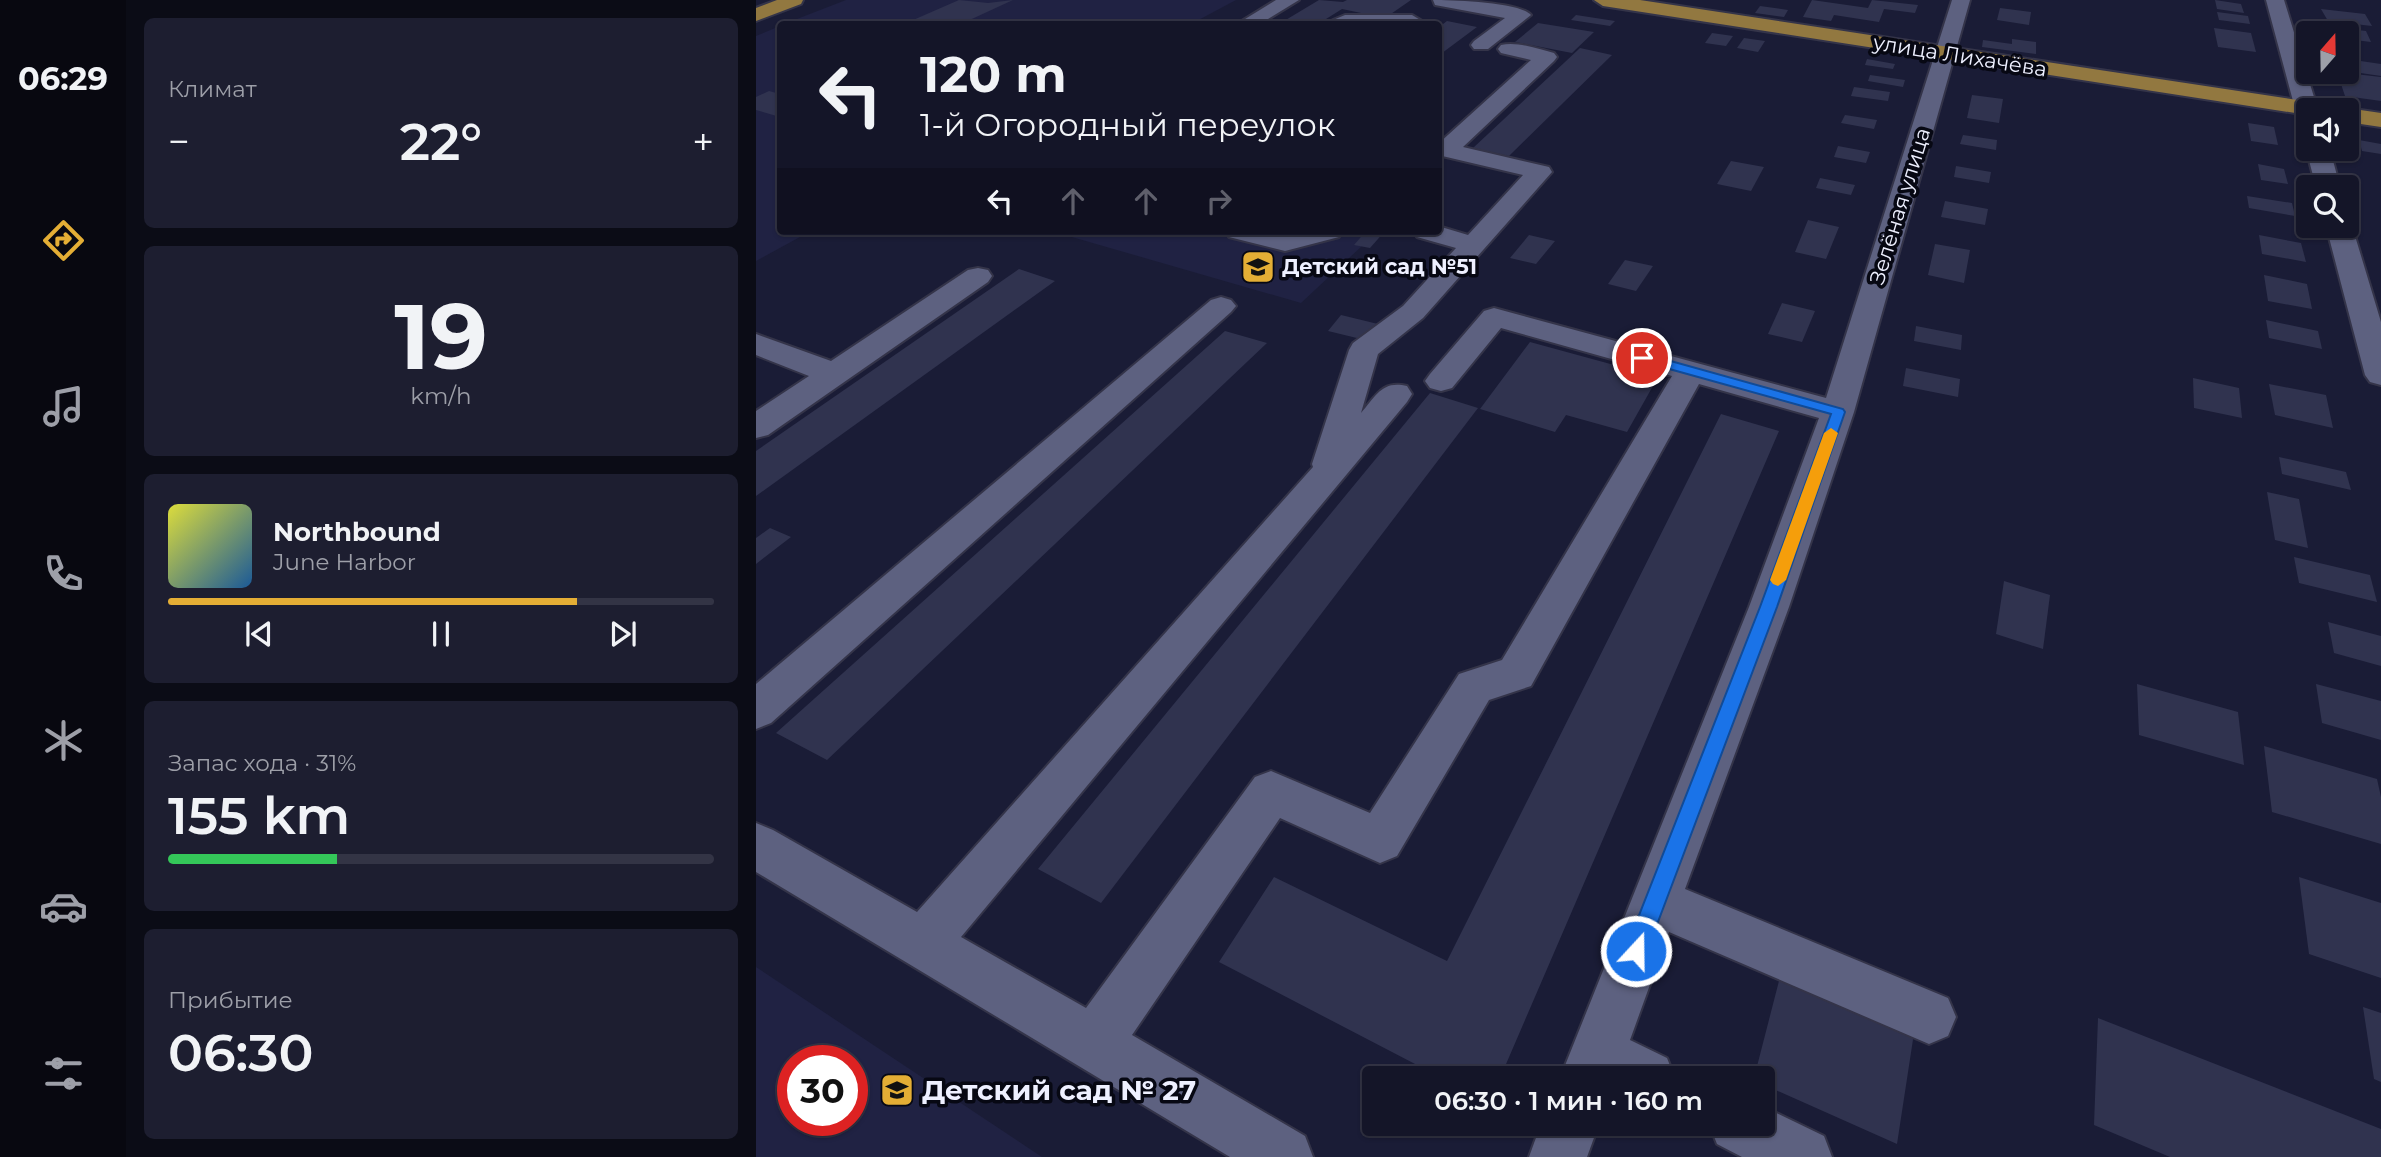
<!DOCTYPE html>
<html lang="ru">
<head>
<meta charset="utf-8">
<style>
	body { margin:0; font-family:Montserrat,sans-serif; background:#1d1e30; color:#f1f3f6; height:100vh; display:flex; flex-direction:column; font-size:26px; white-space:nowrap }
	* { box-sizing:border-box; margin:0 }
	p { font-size:23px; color:#9d9fa8 }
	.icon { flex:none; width:38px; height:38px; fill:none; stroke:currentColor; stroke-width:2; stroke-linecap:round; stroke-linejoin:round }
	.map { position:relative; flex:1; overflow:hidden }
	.sheet { display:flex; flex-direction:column; gap:18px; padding:18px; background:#0b0c16; width:630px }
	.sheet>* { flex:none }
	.banner { position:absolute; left:21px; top:21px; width:665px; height:214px; border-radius:7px; box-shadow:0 2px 5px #0004,0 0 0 2px #333445; background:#141528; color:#f1f3f6; overflow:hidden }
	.needle { width:46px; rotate:20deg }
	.buttons { position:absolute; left:1540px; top:21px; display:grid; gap:14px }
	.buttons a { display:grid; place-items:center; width:63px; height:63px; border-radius:7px; background:#141528; box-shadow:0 2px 5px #0004,0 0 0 2px #333445; font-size:35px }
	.speed { position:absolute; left:21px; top:1045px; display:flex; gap:14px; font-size:35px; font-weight:700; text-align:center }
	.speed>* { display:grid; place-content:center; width:91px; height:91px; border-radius:50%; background:#141528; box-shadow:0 2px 5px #0004,0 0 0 2px #333445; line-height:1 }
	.speed .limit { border:10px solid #d22; background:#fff; color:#111 }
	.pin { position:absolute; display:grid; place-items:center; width:60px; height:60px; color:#fff; margin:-30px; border:4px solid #fff; border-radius:50%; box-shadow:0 2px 7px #0007 }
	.me { position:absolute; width:77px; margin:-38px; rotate:21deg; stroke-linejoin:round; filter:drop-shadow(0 0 5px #0008) }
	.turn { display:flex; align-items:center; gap:24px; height:147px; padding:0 28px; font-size:32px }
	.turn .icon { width:91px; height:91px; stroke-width:2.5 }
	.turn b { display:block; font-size:49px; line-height:60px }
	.lanes { display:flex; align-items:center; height:66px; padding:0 28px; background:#0003; justify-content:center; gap:35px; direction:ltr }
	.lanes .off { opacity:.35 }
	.big { font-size:52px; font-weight:600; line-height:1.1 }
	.sheet .card { flex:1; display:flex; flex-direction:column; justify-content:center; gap:10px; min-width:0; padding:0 24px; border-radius:10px; background:#1d1e30 }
	.sheet .dial { align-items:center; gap:0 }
	.dial b { font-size:91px; line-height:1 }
	.song { display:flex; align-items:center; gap:21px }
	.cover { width:84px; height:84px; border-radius:10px; background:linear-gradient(135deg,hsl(60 70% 55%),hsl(210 70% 35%)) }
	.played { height:7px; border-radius:4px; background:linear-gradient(90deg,#e4ae35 75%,#333445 75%) }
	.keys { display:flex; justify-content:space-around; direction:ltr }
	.heat { display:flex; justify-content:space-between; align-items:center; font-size:38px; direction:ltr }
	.charge { height:10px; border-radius:5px; background:linear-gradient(90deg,#34c759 31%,#333445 0) }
	.trip { position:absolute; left:606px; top:1066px; width:413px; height:70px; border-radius:7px; background:#141528; box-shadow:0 2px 5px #0004,0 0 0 2px #333445; font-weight:600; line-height:70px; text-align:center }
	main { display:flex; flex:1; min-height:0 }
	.dock { display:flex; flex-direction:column; width:126px; justify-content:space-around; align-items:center; background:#080810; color:#9d9fa8 }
	.dock .icon { width:49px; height:49px }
	.dock .selected { color:#e4ae35 }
	.dock b { font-size:32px; color:#f1f3f6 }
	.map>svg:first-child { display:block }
</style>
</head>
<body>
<main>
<nav class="dock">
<b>06:29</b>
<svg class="icon selected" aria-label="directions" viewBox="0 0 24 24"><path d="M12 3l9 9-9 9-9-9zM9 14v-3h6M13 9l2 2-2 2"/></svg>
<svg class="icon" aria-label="music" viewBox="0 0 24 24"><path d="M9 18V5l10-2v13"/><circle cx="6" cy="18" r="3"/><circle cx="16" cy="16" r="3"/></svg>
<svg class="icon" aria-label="phone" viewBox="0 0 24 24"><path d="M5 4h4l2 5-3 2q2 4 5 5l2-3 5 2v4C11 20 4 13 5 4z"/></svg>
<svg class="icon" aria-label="climate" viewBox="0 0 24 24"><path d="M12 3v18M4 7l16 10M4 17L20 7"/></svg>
<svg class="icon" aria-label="car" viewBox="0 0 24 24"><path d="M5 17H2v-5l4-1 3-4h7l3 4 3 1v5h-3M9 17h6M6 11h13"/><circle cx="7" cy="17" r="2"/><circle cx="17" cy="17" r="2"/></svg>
<svg class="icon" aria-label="filters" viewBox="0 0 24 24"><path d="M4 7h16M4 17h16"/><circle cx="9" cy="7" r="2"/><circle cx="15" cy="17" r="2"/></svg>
</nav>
<section class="sheet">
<div class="card"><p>Климат</p>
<div class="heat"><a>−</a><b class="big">22°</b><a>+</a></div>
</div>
<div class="card dial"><b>19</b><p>km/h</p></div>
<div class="card">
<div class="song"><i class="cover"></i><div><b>Northbound</b><p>June Harbor</p></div></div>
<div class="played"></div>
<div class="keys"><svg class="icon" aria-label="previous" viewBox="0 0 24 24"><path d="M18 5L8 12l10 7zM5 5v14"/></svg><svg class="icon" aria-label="pause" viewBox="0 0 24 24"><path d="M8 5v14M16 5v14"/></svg><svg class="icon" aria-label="next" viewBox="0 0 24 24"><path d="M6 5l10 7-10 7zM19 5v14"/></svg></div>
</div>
<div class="card"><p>Запас хода · 31%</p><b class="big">155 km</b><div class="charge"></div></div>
<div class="card"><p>Прибытие</p><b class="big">06:30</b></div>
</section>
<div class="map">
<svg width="1625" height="1157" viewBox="0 0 1625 1157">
	<rect width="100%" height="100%" fill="#1a1c36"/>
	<g fill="#202243" fill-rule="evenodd">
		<polygon points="90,0 480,0 435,24 28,24"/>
		<polygon points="24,26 24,231 55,231 0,261 0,36"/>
		<polygon points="295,231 622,231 545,303"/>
		<path d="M0,967L286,1157H0ZM96,1060V1120H37V1060Z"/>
	</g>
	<g fill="#30334f">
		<polygon points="203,0 232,3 257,0 205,24 148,24"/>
		<polygon points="563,0 587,2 591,0 655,0 629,18 586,9 562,24 523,24"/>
		<polygon points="1056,0 1112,8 1116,0 1162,5 1159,13 1128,9 1123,22 1078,15 1075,21 1047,17"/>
		<polygon points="1459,0 1485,4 1488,13 1461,9"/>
		<polygon points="1004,6 1032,10 1028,17 999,13"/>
		<polygon points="1244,8 1275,12 1273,25 1241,20"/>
		<polygon points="1565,9 1609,14 1616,26 1572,21"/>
		<polygon points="1461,12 1492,16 1494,24 1463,20"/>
		<polygon points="820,15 859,21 854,26 815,20"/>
		<polygon points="691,21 721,27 682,56 682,28"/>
		<polygon points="782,23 838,32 816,53 759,42"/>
		<polygon points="1560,25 1610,31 1615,42 1591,39 1591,33 1563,32"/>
		<polygon points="1458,28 1495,33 1500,52 1462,47"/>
		<polygon points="956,33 977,36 970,46 949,43"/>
		<polygon points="988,38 1009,41 1002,52 981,48"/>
		<polygon points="1256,39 1280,42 1280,54 1226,47 1227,40 1256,44"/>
		<polygon points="824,48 856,55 753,156 717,148"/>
		<polygon points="1111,59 1139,64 1137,69 1109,65"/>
		<polygon points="1591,59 1625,64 1625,76 1591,71"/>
		<polygon points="1581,72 1625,77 1625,101 1589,96"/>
		<polygon points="1114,75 1149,80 1147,87 1112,81"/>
		<polygon points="1098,87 1134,92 1132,101 1095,96"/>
		<polygon points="13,91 24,94 24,117 0,110 0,97"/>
		<polygon points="1216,95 1247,99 1243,123 1211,118"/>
		<polygon points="1089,115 1121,120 1118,129 1085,123"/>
		<polygon points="1492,123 1518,127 1522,145 1495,141"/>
		<polygon points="1207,135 1241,140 1240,150 1204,144"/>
		<polygon points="1603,140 1625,144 1625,154 1606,151"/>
		<polygon points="1082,146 1114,152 1110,163 1078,157"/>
		<polygon points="975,161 1008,167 995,191 961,184"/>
		<polygon points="1502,164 1528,169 1532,184 1505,180"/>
		<polygon points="1200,166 1235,172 1233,183 1198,177"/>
		<polygon points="1064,178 1099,185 1095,195 1060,188"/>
		<polygon points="1491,196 1536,203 1539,216 1493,208"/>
		<polygon points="1189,201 1232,209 1229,225 1185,217"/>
		<polygon points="1052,220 1083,227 1070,259 1039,252"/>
		<polygon points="610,231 629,231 614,248 598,245"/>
		<polygon points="773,235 799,241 780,264 754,258"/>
		<polygon points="1503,235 1545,243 1550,262 1506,254"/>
		<polygon points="1179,244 1214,250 1208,283 1172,275"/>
		<polygon points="869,260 897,266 880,291 852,284"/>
		<polygon points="263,269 299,281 0,496 0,451"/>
		<polygon points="1508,275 1551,284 1556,309 1512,301"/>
		<polygon points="1026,303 1059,311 1046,342 1012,334"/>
		<polygon points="585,315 622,324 609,340 572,331"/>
		<polygon points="1510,320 1562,331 1566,349 1513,338"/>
		<polygon points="1160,326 1206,335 1205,350 1158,341"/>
		<polygon points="469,331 511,343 71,760 20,733"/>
		<polygon points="774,342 902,377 871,432 810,415 799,432 724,409"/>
		<polygon points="1150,368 1204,379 1202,397 1147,386"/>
		<polygon points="1437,378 1483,388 1486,418 1438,408"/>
		<polygon points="1513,384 1570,395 1577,428 1519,415"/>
		<polygon points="674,393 722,408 345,903 282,869"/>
		<polygon points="965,414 1023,431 744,1078 686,1078 463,962 518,877 691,961"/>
		<polygon points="1523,457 1590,472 1595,490 1526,474"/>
		<polygon points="1511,492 1543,499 1552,548 1519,540"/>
		<polygon points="14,528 35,537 0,564 0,538"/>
		<polygon points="1538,557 1614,575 1621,602 1543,583"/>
		<polygon points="1248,581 1294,595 1287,649 1240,634"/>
		<polygon points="1572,622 1625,636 1625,666 1578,653"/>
		<polygon points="1381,684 1482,712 1488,765 1383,735"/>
		<polygon points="1560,684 1625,701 1625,740 1566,723"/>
		<polygon points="1508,746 1621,779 1625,797 1625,844 1516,812"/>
		<polygon points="1543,877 1625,903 1625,978 1553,954"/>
		<polygon points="1024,977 1158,1033 1141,1144 1006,1084 1006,1078 998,1078"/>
		<polygon points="1607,1007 1625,1013 1625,1082 1618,1079"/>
		<polygon points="1342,1018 1625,1129 1625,1157 1414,1157 1338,1125"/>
	</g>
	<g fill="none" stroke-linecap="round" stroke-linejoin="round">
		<defs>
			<g id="minor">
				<polygon points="520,0 543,0 504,24 481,24"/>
				<path d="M677,0C696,0 764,2 775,15L732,49H718L715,45L718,41L749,18L679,5Z"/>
				<path d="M1196,0H1214L1098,412L1033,607L929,889L1192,998L1200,1017L1192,1036L1173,1044L913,932L874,1040L911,1058L919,1078H804L993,607L1063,418L943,384L775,686L733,700L641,856L624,863L524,818L376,1035L549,1136L557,1157H474L0,872V823L17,830L161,912L557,467L556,464L593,350L597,343L647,306L700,248L661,237L657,231H682V226L712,235L767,175L682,155V144L775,60L745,53L742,49L745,45C761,41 782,49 798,53L801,57L798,61L707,147L793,167L796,172L667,318L622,354L605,413C620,396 626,380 651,386L656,394L651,402L205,937L330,1008L499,777L515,771L614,813L703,674L746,660L916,376L745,328L696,388L685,391L674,388L669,381L674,374L728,311L738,308L1070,398Z"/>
				<polygon points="1510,0 1528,0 1562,110 1552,110 1552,123 1544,121 1541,116"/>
				<polygon points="589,15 656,15 666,21 663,24 574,24 577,20"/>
				<polygon points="1552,146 1552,149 1574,149 1584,187 1560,187 1550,149"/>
				<polygon points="1591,220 1596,226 1625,322 1625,385 1614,382 1609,375 1570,226 1591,226"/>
				<polygon points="469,231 514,231 529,235 543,231 587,231 583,237 529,251 473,237"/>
				<polygon points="222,268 232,270 236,276 232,282 12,435 0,438 0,411 53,376 0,355 0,334 75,361 212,270"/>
				<polygon points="465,297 475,300 480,306 475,312 15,723 0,729 0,684 455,300"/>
				<polygon points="1006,1106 1068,1136 1076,1157 986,1157 961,1144 953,1124 1006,1124"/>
				<polygon points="785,1124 843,1124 831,1157 773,1157"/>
			</g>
			<g id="major">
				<polygon points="21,0 47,0 45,4 0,21 0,8"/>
				<polygon points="838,0 884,0 1561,103 1569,105 1572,110 1552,110 1552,115 847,6"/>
				<polygon points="1591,108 1625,113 1625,127 1591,122 1591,110 1583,110"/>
			</g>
		</defs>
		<use href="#minor" stroke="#343449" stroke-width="4"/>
		<use href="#major" stroke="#343449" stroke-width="4"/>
		<use href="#minor" fill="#5d6180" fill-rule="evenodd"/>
		<use href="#major" fill="#927840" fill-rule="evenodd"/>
	</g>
	<polygon fill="#1a73e8" stroke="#114b97" stroke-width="2" points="886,353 1087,409 1089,412 1021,607 891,951 888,959 880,962 873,959 869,951 1004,607 1075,414 881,360 879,358"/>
	<polygon fill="#f59e0b" points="1075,428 1082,433 1030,580 1022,586 1017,584 1014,580 1068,433"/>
	<defs>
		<symbol id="school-square" viewBox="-11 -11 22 22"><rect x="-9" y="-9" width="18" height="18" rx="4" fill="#e4ae35" stroke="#070813"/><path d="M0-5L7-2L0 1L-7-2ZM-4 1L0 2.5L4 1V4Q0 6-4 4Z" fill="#111"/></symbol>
	</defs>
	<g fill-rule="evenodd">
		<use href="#school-square" x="483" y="248" width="38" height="38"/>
		<use href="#school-square" x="122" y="1071" width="38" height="38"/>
	</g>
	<g text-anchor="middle" stroke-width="7" stroke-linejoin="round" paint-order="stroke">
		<g font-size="21" fill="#eef0ff" stroke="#070813">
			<text transform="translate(1204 56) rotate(9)" y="7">улица Лихачёва</text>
			<text transform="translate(1144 206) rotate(-73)" y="7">Зелёная улица</text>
		</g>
		<g font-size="21" font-weight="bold" fill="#eef0ff" stroke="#070813" text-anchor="start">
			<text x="526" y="274">Детский сад №51</text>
		</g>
		<g font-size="28" font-weight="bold" fill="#eef0ff" stroke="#070813" text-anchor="start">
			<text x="166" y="1100">Детский сад № 27</text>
		</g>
	</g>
</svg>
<div class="buttons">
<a><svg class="needle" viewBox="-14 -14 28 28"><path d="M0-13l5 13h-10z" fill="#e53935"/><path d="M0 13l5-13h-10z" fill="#9d9fa8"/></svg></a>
<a><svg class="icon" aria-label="sound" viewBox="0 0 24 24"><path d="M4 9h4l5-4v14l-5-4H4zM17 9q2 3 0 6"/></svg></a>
<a><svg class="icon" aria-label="search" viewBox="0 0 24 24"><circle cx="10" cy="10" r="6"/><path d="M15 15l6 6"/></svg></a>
</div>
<div class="speed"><div class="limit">30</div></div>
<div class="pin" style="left:886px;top:358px;background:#d93025"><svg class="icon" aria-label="arrive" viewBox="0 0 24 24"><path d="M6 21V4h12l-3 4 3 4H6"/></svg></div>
<svg class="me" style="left:880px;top:951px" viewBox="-20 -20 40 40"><circle r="17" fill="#1a73e8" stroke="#fff" stroke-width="3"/><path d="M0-11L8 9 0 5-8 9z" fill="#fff"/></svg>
<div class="trip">06:30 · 1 мин · 160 m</div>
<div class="banner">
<div class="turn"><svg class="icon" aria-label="left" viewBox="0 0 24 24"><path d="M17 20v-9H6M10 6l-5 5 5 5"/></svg><div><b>120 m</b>1-й Огородный переулок</div></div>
<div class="lanes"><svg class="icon" aria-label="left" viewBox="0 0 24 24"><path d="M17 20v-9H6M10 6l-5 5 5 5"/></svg><svg class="icon off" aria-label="ahead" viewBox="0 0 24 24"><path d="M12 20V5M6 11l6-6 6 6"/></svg><svg class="icon off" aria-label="ahead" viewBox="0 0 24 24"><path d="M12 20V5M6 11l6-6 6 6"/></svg><svg class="icon off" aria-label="right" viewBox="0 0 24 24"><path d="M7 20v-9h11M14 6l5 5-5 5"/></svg></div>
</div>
</div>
</main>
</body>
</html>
